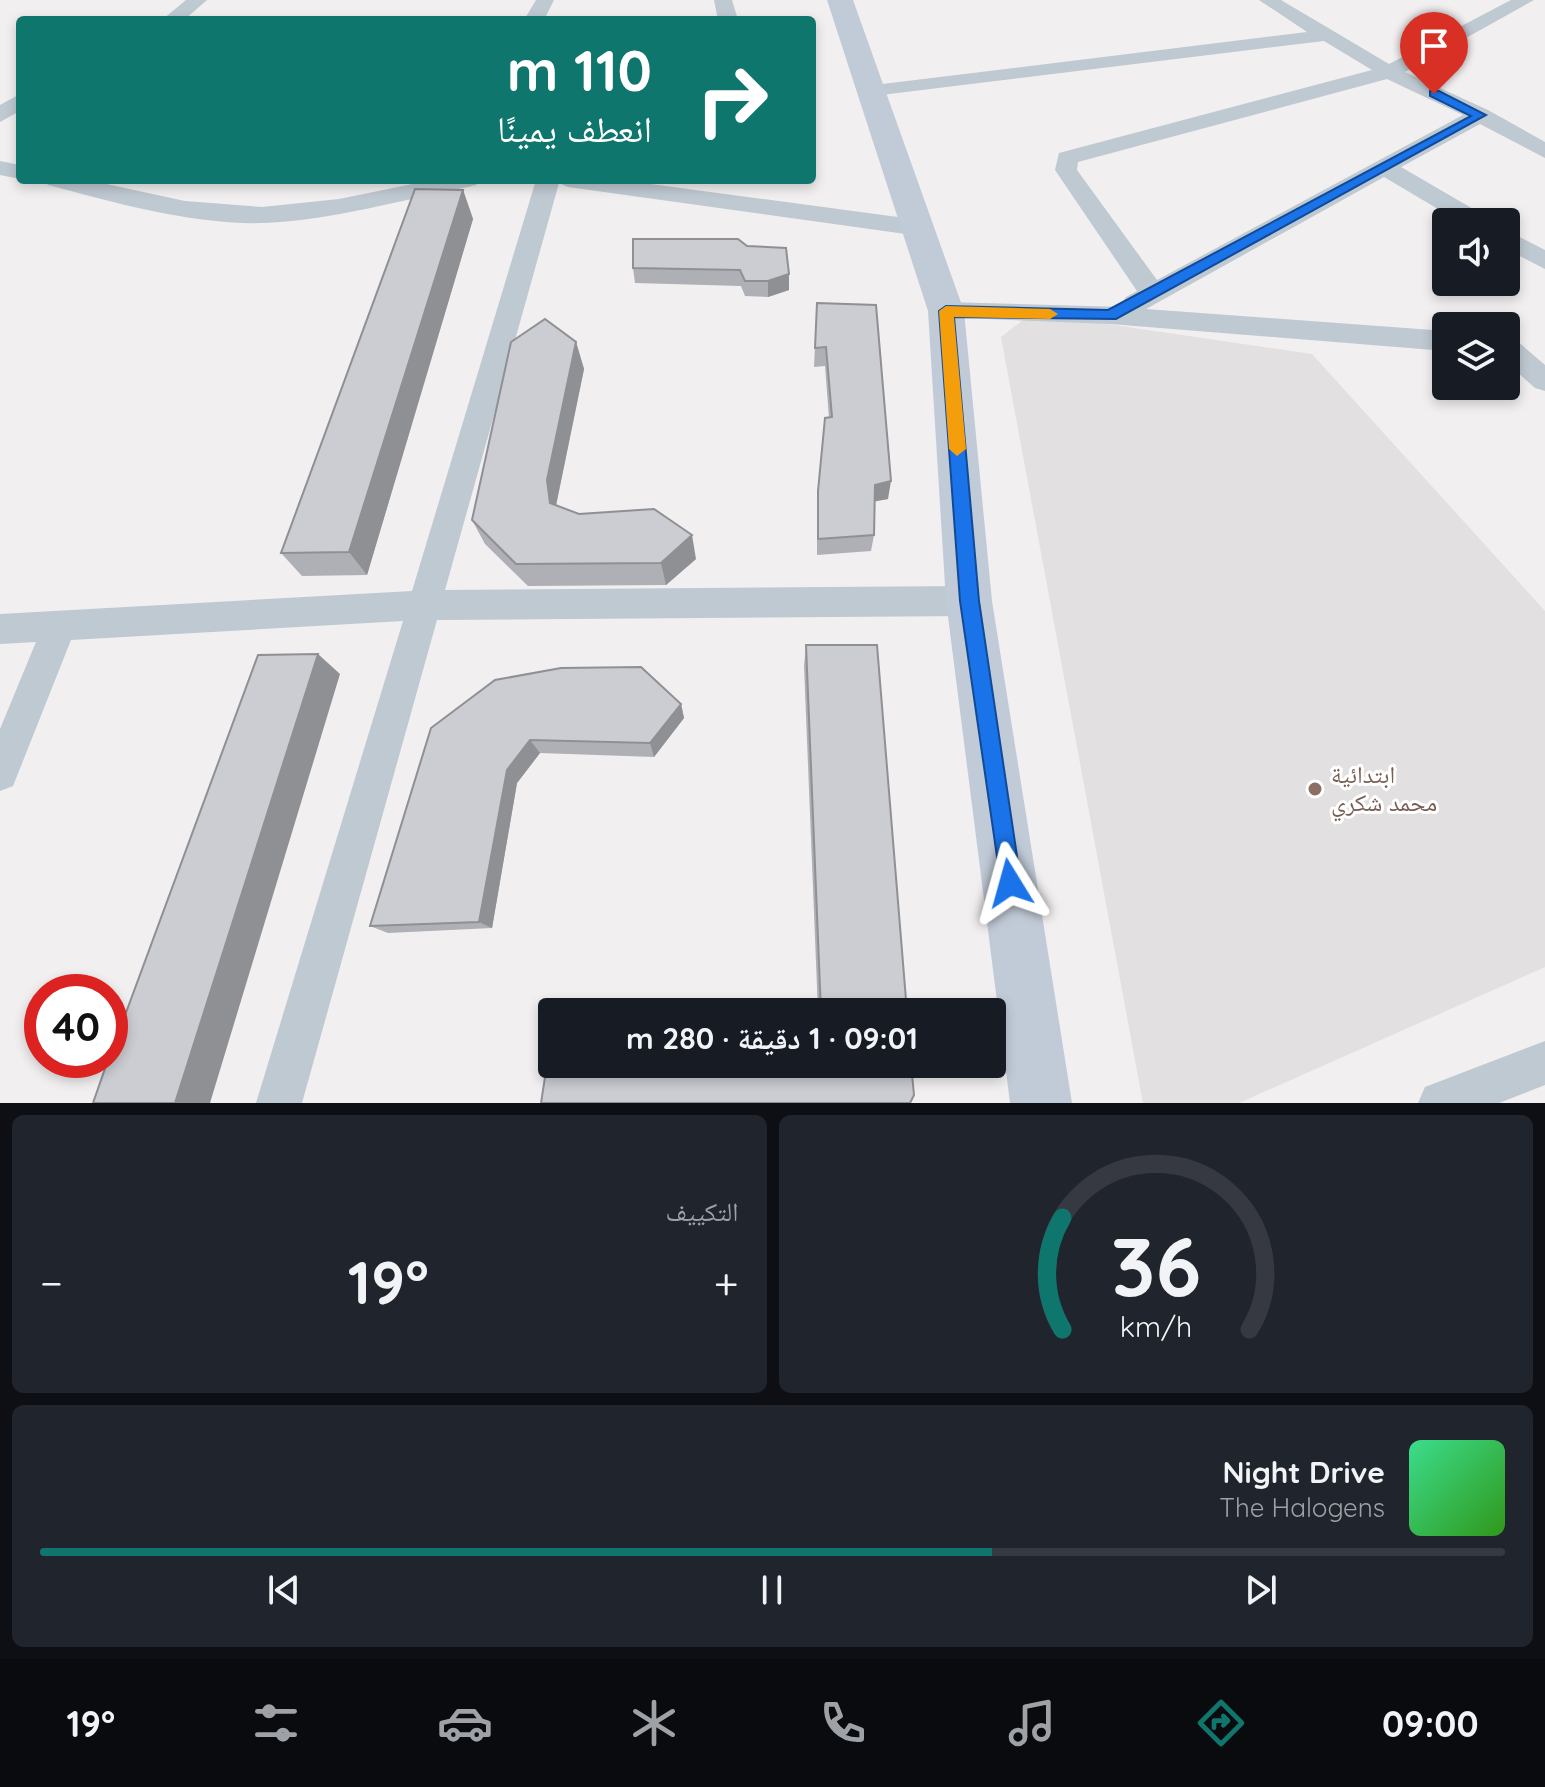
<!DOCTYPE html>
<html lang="ar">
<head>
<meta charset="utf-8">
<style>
	body { margin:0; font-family:Quicksand,"Noto Naskh Arabic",sans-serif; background:#20242c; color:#f1f3f6; direction:rtl; height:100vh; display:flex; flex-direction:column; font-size:30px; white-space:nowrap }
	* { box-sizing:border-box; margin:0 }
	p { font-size:26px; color:#9ea1a6 }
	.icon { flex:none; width:44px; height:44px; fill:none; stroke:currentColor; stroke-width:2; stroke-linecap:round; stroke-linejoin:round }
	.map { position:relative; height:1103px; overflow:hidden; direction:ltr }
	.details { display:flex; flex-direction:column; gap:12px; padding:12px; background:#0d0f14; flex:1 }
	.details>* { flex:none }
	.top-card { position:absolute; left:16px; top:16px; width:800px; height:168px; border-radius:8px; box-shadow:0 4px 12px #0003; direction:rtl; background:#0f766e; color:#fff; overflow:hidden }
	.buttons { position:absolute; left:1432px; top:208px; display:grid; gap:16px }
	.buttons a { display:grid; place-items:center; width:88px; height:88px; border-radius:8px; background:#171b24; box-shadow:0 4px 12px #0003; font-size:40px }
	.speed { position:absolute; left:24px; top:974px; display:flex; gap:16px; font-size:40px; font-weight:700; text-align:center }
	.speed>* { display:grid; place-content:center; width:104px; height:104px; border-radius:50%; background:#171b24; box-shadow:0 4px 12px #0003; line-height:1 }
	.speed .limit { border:12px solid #d22; background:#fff; color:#111 }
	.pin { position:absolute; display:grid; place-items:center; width:68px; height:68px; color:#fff; margin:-82px -34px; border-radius:50% 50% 50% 0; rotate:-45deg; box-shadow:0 0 8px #0007 }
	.pin .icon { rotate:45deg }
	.me { position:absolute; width:88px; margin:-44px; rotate:352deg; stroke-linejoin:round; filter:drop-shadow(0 0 6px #0008) }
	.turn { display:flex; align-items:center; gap:28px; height:168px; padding:0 32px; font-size:36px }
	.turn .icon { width:104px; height:104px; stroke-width:2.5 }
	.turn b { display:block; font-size:56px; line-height:68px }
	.big { font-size:60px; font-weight:700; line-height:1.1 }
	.details .card { flex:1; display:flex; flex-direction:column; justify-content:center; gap:12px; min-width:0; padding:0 28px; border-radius:12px; background:#20242c }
	.details .dial { align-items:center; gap:0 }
	.dial svg { height:208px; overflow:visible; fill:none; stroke:#363941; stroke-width:7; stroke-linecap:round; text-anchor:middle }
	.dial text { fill:#f1f3f6; stroke:none }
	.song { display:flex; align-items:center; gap:24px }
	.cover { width:96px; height:96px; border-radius:12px; background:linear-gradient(135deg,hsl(150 70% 55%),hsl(110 70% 35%)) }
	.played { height:8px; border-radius:4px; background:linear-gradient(90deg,#0f766e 65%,#363941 65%) }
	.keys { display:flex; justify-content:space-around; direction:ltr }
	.heat { display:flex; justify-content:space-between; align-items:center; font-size:44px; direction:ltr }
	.details .tiles { flex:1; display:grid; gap:12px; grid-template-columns:1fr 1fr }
	.card:last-child { grid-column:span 2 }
	.trip { position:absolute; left:538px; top:998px; width:468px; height:80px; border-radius:8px; background:#171b24; box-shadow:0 4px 12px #0003; font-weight:700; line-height:80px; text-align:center; direction:rtl }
	.dock { display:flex; height:128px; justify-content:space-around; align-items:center; background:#090b0e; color:#9ea1a6 }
	.dock .icon { width:56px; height:56px }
	.dock .active { color:#0f766e }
	.dock b { font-size:36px; color:#f1f3f6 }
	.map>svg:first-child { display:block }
</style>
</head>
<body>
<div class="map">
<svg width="1545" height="1103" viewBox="0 0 1545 1103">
	<rect width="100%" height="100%" fill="#f1efef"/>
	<polygon fill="#e2e0e1" points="1032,313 1312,354 1545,611 1545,967 1239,1103 1143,1103 1001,337"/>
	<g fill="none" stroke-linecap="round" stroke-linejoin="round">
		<g fill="#bfc9d1" fill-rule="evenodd">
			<polygon points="186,0 207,0 184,20 162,20"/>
			<polygon points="536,0 554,0 544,20 524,20"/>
			<polygon points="714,0 732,0 738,20 718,20"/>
			<path d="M1259,0H1281L1389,64L1511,0H1534L1405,72L1488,110L1545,142V158L1480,124L1401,167L1487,217L1490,222H1460L1384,177L1146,309L1446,331V351L1110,324L937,317L933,311L937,305L946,302L1124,307L1122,303L1126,297L1137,291L1055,170L1059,153L1372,70L1324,41L873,96L866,94L862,90L866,86L1307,32ZM1387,79L1463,115L1157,280L1077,170L1078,162Z"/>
			<polygon points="20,94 20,111 0,122 0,105"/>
			<polygon points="0,161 20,165 20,179 0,175"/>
			<path d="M44,180H88L185,201L262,207L339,199L432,180H480L476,185L468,187C401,200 333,220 264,223C192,225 117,203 48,185Z"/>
			<polygon points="536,180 621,180 920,220 929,222 932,228 929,234 920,236 568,187 559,183 445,590 969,586 981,591 986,601 981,611 969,616 437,620 302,1103 256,1103 403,621 71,640 13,786 0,791 0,729 36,642 0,644 0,614 412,591"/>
			<polygon points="1506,230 1545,250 1545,269 1506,249"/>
			<polygon points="1506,337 1516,340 1545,365 1545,391 1535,388 1506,362"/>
			<polygon points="1545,1041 1545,1085 1499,1103 1418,1103 1425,1087"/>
		</g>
		<polygon fill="#c1cbd8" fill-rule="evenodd" points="827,0 853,0 964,311 992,601 1072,1103 1010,1103 946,601 928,311"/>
	</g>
	<g fill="#afb0b5">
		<polygon points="463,190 473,219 367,575 302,576 281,553"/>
		<polygon points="747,246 789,274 789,290 768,297 745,296 741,286 635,283 633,268"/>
		<polygon points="817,303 888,499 874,501 874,535 871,551 817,555 817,508 825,418 829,418 825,366 814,367"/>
		<polygon points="576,342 584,369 556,506 696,559 666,585 528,586 485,544 472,520"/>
		<polygon points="806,645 907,1012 818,1012 804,666"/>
		<polygon points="681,704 684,718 654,757 540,753 517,783 492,928 388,933 370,926 431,728"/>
	</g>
	<g fill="#8e9094">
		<polygon points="463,190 473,219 367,575 349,552"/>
		<polygon points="789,274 789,290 768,297 768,281"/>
		<polygon points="576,342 584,369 556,505 560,528 550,503 547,480"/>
		<polygon points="891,481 888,499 872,502 875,485"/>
		<polygon points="692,535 696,559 666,585 661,563"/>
		<polygon points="318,654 340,674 210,1103 175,1103"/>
		<polygon points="681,704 684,718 654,757 650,743"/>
		<polygon points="530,740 540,753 517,783 492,928 479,922 507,770"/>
	</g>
	<g fill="#cbcdd3" stroke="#8e9094" stroke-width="2">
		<polygon points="415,189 463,190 349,552 281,553"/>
		<polygon points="633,239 738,239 747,246 786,248 789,274 768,281 745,281 740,270 633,268"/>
		<polygon points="817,303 876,305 891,481 875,485 874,535 818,539 818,491 825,418 832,417 826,347 815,348"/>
		<polygon points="545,319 576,342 547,480 550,503 579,514 654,509 692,535 661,563 516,564 472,520 511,342"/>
		<polygon points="806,645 877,645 907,1012 821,1012"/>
		<polygon points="318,654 175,1103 93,1103 108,1060 110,1060 110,1056 258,655"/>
		<polygon points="641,667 681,704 650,743 530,740 507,770 479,922 370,926 431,728 495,680 561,668"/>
		<polygon points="550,1045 552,1045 552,1064 911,1064 914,1095 910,1103 541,1103"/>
	</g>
	<polygon fill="#1a73e8" stroke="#114b97" stroke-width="2" points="1430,91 1439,91 1486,115 1116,319 954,317 979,601 1021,883 1018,891 1010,895 1002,891 960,601 939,311 946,306 1108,310 1471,116 1430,96"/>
	<polygon fill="#f59e0b" points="946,306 1050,309 1058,314 1050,319 954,317 966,449 957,456 949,449 939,311"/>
	<circle fill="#8d6e63" stroke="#fff" stroke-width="3" cx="1315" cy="789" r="8"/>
	<g text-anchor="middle" stroke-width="6" stroke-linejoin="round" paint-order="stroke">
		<g font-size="24" fill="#785e54" stroke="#fff" text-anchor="start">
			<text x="1331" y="783">ابتدائية<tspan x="1331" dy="28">محمد شكري</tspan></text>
		</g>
	</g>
</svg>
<div class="buttons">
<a><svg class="icon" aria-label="sound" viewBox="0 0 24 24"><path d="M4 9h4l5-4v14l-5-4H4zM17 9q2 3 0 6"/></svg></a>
<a><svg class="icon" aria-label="layers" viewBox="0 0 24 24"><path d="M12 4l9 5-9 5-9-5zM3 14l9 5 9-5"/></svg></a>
</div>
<div class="speed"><div class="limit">40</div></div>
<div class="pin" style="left:1434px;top:94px;background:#d93025"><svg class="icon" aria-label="arrive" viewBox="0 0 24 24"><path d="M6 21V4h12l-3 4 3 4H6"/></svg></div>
<svg class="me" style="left:1010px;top:883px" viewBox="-20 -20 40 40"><path d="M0-17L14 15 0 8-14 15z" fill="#1a73e8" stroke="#fff" stroke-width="4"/></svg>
<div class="trip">09:01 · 1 دقيقة · 280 m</div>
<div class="top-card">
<div class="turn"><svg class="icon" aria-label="right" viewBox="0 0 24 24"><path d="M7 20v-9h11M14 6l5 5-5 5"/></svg><div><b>110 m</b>انعطف يمينًا</div></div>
</div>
</div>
<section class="details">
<div class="tiles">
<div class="card dial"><svg viewBox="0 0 100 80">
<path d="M14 69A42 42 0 1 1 86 69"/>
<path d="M14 69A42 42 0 0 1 14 26" stroke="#0f766e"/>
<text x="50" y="56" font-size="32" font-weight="700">36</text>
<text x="50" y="72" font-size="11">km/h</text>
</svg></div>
<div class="card"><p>التكييف</p>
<div class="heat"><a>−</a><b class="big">19°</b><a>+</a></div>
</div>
<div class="card">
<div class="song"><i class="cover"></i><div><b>Night Drive</b><p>The Halogens</p></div></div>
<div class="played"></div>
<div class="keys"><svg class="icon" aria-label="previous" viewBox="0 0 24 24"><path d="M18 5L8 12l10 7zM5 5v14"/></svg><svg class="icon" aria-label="pause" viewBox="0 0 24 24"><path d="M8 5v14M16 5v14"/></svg><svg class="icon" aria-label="next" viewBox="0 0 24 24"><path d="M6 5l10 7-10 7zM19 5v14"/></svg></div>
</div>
</div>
</section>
<nav class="dock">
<b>09:00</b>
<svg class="icon active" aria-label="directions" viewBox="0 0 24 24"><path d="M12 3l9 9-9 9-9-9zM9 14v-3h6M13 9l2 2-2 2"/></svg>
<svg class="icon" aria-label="music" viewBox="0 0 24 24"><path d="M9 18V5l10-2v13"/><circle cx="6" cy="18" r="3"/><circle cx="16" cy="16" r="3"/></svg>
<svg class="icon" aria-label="phone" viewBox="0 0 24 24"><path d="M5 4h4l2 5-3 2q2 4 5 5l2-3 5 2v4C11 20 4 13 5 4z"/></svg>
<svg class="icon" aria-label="climate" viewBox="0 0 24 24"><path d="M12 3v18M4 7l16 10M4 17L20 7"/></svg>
<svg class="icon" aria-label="car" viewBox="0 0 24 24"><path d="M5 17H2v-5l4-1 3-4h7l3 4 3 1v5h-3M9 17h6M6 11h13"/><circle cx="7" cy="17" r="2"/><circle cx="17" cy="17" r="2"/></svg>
<svg class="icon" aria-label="filters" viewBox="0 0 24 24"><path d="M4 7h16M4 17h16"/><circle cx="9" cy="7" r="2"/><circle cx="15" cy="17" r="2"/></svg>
<b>19°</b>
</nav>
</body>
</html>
